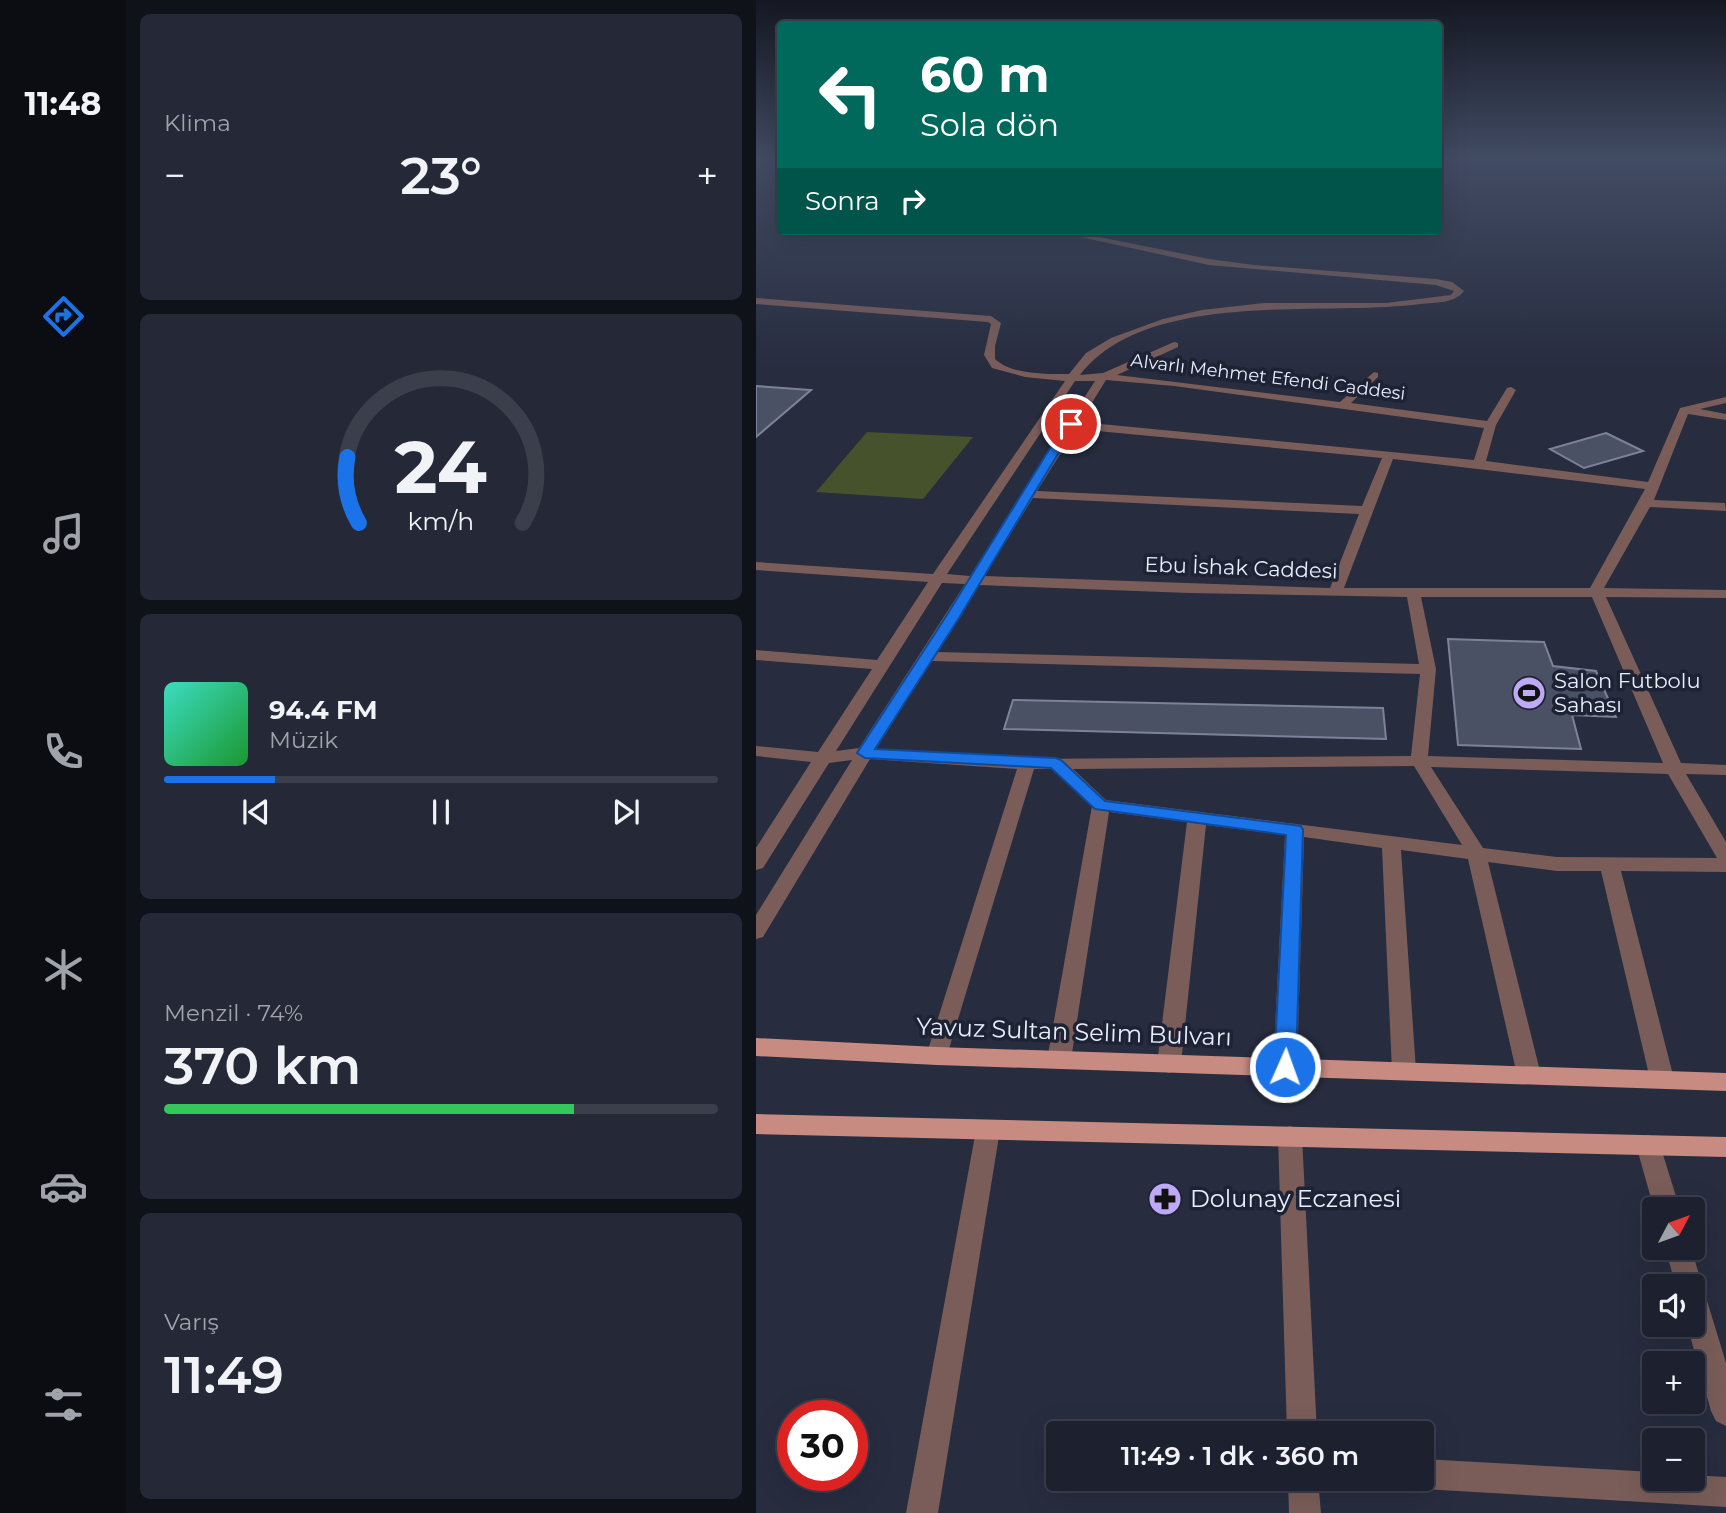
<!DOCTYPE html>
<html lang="tr">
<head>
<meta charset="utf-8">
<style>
	body { margin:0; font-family:Montserrat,sans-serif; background:#252937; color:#f1f3f6; height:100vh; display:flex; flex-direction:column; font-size:26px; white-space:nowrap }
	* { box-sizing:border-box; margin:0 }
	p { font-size:23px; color:#a0a3aa }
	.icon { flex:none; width:38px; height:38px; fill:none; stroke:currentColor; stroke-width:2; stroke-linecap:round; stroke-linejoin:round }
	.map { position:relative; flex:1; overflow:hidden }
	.drawer { display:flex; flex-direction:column; gap:14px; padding:14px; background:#10121a; width:630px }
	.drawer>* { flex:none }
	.top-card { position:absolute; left:21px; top:21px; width:665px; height:214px; border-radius:7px; box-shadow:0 7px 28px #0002,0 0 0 2px #3b3e4b; background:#00695c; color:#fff; overflow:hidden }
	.needle { width:46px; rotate:49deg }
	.controls { position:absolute; left:886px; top:1197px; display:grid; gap:14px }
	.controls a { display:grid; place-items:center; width:63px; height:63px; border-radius:7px; background:#1d212f; box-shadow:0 7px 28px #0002,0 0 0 2px #3b3e4b; font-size:35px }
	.speed { position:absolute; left:21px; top:1400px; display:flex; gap:14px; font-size:35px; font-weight:700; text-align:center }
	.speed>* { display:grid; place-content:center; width:91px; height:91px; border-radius:50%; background:#1d212f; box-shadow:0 7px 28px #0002,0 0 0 2px #3b3e4b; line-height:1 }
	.speed .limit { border:10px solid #d22; background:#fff; color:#111 }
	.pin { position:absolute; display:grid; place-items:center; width:60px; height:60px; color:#fff; margin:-30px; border:4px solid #fff; border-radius:50%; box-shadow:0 2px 7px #0007 }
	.me { position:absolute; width:77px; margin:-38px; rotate:2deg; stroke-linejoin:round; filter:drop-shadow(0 0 5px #0008) }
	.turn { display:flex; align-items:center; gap:24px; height:147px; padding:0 28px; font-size:32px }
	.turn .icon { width:91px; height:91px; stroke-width:2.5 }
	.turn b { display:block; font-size:49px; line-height:60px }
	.then { display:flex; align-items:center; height:66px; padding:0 28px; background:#0003; gap:14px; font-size:26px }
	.big { font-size:52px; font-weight:600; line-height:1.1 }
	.drawer .card { flex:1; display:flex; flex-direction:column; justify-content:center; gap:10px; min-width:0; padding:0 24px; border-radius:10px; background:#252937 }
	.drawer .dial { align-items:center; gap:0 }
	.dial svg { height:182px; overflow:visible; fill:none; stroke:#3b3e4b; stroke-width:7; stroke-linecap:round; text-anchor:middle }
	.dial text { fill:#f1f3f6; stroke:none }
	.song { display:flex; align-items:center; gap:21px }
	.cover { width:84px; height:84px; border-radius:10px; background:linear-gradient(135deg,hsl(170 70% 55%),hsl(130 70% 35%)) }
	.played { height:7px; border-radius:4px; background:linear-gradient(90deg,#1a73e8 20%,#3b3e4b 20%) }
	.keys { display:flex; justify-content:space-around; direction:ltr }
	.heat { display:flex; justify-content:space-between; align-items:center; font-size:38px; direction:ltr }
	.charge { height:10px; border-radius:5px; background:linear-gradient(90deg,#34c759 74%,#3b3e4b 0) }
	.trip { position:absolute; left:290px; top:1421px; width:388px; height:70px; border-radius:7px; background:#1d212f; box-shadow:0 7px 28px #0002,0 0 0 2px #3b3e4b; font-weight:600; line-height:70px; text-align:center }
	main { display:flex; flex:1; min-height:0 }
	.menu { display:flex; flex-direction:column; width:126px; justify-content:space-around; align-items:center; background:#0c0d13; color:#a0a3aa }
	.menu .icon { width:49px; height:49px }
	.menu .current { color:#1a73e8 }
	.menu b { font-size:32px; color:#f1f3f6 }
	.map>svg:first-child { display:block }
</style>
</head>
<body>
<main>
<nav class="menu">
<b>11:48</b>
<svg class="icon current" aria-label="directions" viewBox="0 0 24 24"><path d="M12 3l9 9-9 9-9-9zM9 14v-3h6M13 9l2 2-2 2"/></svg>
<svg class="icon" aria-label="music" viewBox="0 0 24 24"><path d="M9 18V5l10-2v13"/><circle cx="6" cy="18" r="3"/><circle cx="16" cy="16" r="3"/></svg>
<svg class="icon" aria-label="phone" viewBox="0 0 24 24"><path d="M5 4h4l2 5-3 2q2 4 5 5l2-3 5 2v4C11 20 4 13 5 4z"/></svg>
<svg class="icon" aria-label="climate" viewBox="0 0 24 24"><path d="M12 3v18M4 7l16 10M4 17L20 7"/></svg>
<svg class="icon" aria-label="car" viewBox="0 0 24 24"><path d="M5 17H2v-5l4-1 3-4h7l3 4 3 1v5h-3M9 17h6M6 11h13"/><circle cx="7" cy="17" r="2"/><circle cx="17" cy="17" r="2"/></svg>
<svg class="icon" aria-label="filters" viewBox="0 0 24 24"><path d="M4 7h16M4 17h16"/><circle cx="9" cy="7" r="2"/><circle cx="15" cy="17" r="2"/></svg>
</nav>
<section class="drawer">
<div class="card"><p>Klima</p>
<div class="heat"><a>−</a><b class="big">23°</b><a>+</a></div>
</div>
<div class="card dial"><svg viewBox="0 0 100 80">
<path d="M14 69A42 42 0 1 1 86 69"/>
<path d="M14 69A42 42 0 0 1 9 40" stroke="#1a73e8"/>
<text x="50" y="56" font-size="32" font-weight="700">24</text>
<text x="50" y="72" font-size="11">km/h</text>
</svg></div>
<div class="card">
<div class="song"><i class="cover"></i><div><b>94.4 FM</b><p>Müzik</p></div></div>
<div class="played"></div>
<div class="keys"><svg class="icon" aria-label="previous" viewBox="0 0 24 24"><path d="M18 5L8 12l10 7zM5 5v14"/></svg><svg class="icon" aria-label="pause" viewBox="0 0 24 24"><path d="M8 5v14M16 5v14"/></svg><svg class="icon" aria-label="next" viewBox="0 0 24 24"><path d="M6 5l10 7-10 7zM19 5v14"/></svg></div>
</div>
<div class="card"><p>Menzil · 74%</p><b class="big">370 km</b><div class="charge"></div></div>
<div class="card"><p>Varış</p><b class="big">11:49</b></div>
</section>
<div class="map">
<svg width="970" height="1513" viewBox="0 0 970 1513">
	<rect width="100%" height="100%" fill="#272c3f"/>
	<polygon fill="#46522b" points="111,432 217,437 167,499 60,492"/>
	<g fill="#4b5165" stroke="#7c8399" stroke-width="2">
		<polygon points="0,386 55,390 0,437"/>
		<polygon points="850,433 887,451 828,468 794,449"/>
		<polygon points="692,639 788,642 797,666 840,671 860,717 816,715 825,749 702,745"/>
		<polygon points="257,700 627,708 630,739 248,729"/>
	</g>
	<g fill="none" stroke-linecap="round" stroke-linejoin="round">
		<g fill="#7a5d59" fill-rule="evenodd">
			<path d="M297,231H313L453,259L498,265L680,279L696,282L708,291C698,304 680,302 664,304C567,317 391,288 324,375L347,373L418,342L422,343V347L361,375L584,402L618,372L622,373V377L595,403L731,421L751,388L755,387L760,390L740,425L730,461L892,482L924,408L970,397V403L944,409L970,414V420L932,414L898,500L969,503L970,511L894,507L848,588L970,590V598L850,597L925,763L970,765V775L930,774L970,842V872L865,871L918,1079L914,1086L906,1088L898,1086L894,1079L845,871H801L732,862L785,1075L781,1082L773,1084L765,1082L761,1075L712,859L645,850L660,1071L656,1078L648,1080L640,1078L636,1071L626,848L548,837L541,1067L537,1074L529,1076L521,1074L517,1067L529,835L450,825L425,1064L421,1070L413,1073L405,1070L401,1064L431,822L353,812L315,1060L311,1066L303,1069L295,1066L291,1060L336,806L296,769H278L189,1062L181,1065L173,1062L170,1056L261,769L114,759L7,937L0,939V915L96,760L73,763L7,868L0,870V848L55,762L0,756V746L62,752L116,669L0,660V650L121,660L172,582L0,570V562L177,574L309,381L269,377L236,368L228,355L235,324L232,322L0,304V298L235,316L245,323L239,346V359C256,375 291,374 313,374L330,353L355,338L407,319L446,310L508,303H630L695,295L698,291L680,285L453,265ZM350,380L418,386L728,428L718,460L324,422ZM319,381H339L313,421L301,424L309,428L214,576L191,574ZM320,429L626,458L606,506L281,491ZM637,459L889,489L834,588H588ZM277,498L603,514L574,588L228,576ZM186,583L209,584L103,748L80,751ZM223,585L433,593L651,597L663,664L181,652ZM665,597H836L907,763L672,756L680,669ZM175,661L664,674L655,756L271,759L120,749ZM658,766L706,845L350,800L317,769ZM675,767L912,774L961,858L801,857L727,848Z"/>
			<polygon points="232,1120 241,1123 244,1130 182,1513 150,1513 220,1130 223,1123"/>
			<polygon points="534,1126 543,1129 546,1136 561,1433 531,1433 522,1136 525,1129"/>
			<polygon points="892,1135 901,1138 904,1145 924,1209 898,1209 880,1145 883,1138"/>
			<polygon points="909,1248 935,1248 970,1363 970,1426 960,1421 955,1411 931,1325 936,1325 936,1286 920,1286"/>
			<polygon points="667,1459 898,1472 898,1479 936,1479 936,1475 970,1477 970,1507 667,1489 656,1485 654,1479 667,1479"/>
			<polygon points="532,1479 562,1479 565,1513 533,1513"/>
		</g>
		<g fill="#c78b82" fill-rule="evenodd">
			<polygon points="0,1038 181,1047 970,1073 970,1091 181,1065 0,1056"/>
			<polygon points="0,1114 970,1137 970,1157 0,1134"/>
		</g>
	</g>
	<linearGradient id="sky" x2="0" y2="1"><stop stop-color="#151823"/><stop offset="0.43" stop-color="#414b63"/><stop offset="1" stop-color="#414b63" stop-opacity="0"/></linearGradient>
	<rect width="970" height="369" fill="url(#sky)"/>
	<polygon fill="#1a73e8" stroke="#114b97" stroke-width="2" points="315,421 320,424 203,618 119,749 300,758 305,760 349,801 545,826 547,830 540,1067 536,1073 529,1076 522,1073 518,1067 530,835 339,809 295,768 109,758 101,753 189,618 309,424"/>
	<defs>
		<symbol id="stadium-disc" viewBox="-11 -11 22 22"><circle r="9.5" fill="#bda9f5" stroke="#1d2234"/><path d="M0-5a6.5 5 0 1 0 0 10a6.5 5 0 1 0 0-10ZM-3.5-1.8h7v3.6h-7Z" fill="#111"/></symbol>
		<symbol id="pharmacy-disc" viewBox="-11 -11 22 22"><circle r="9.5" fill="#bda9f5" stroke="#1d2234"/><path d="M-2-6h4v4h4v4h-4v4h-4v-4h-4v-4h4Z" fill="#111"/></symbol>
	</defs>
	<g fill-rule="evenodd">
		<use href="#stadium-disc" x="754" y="674" width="38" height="38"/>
		<use href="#pharmacy-disc" x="390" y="1180" width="38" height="38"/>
	</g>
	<g text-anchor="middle" stroke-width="7" stroke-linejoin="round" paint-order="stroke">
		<g font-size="18" fill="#e9edf9" stroke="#1d2234">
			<text transform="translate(512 377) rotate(7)" y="6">Alvarlı Mehmet Efendi Caddesi</text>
		</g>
		<g font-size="21" fill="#e9edf9" stroke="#1d2234">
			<text transform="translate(485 568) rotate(2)" y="7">Ebu İshak Caddesi</text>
		</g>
		<g font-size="21" fill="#e9edf9" stroke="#1d2234" text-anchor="start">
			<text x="798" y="688">Salon Futbolu<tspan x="798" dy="24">Sahası</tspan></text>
		</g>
		<g font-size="24" fill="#e9edf9" stroke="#1d2234">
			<text transform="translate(318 1032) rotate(2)" y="8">Yavuz Sultan Selim Bulvarı</text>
		</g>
		<g font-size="24" fill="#e9edf9" stroke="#1d2234" text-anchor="start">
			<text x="434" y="1207">Dolunay Eczanesi</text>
		</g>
	</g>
</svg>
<div class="controls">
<a><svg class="needle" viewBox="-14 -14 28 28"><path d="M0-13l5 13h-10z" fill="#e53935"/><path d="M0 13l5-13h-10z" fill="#a0a3aa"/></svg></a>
<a><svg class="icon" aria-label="sound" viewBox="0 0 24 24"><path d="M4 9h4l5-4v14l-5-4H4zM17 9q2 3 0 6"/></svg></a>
<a>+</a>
<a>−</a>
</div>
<div class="speed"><div class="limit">30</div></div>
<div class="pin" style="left:315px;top:424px;background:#d93025"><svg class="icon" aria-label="arrive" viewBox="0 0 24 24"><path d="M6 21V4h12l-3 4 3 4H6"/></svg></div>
<svg class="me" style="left:529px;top:1067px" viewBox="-20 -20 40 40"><circle r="17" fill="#1a73e8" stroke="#fff" stroke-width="3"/><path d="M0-11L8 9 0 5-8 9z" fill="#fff"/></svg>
<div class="trip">11:49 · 1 dk · 360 m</div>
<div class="top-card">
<div class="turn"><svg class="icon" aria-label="left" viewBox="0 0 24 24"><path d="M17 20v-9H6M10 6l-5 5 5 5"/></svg><div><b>60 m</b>Sola dön</div></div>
<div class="then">Sonra<svg class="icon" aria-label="right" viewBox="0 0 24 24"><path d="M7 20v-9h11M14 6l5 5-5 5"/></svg></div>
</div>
</div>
</main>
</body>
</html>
